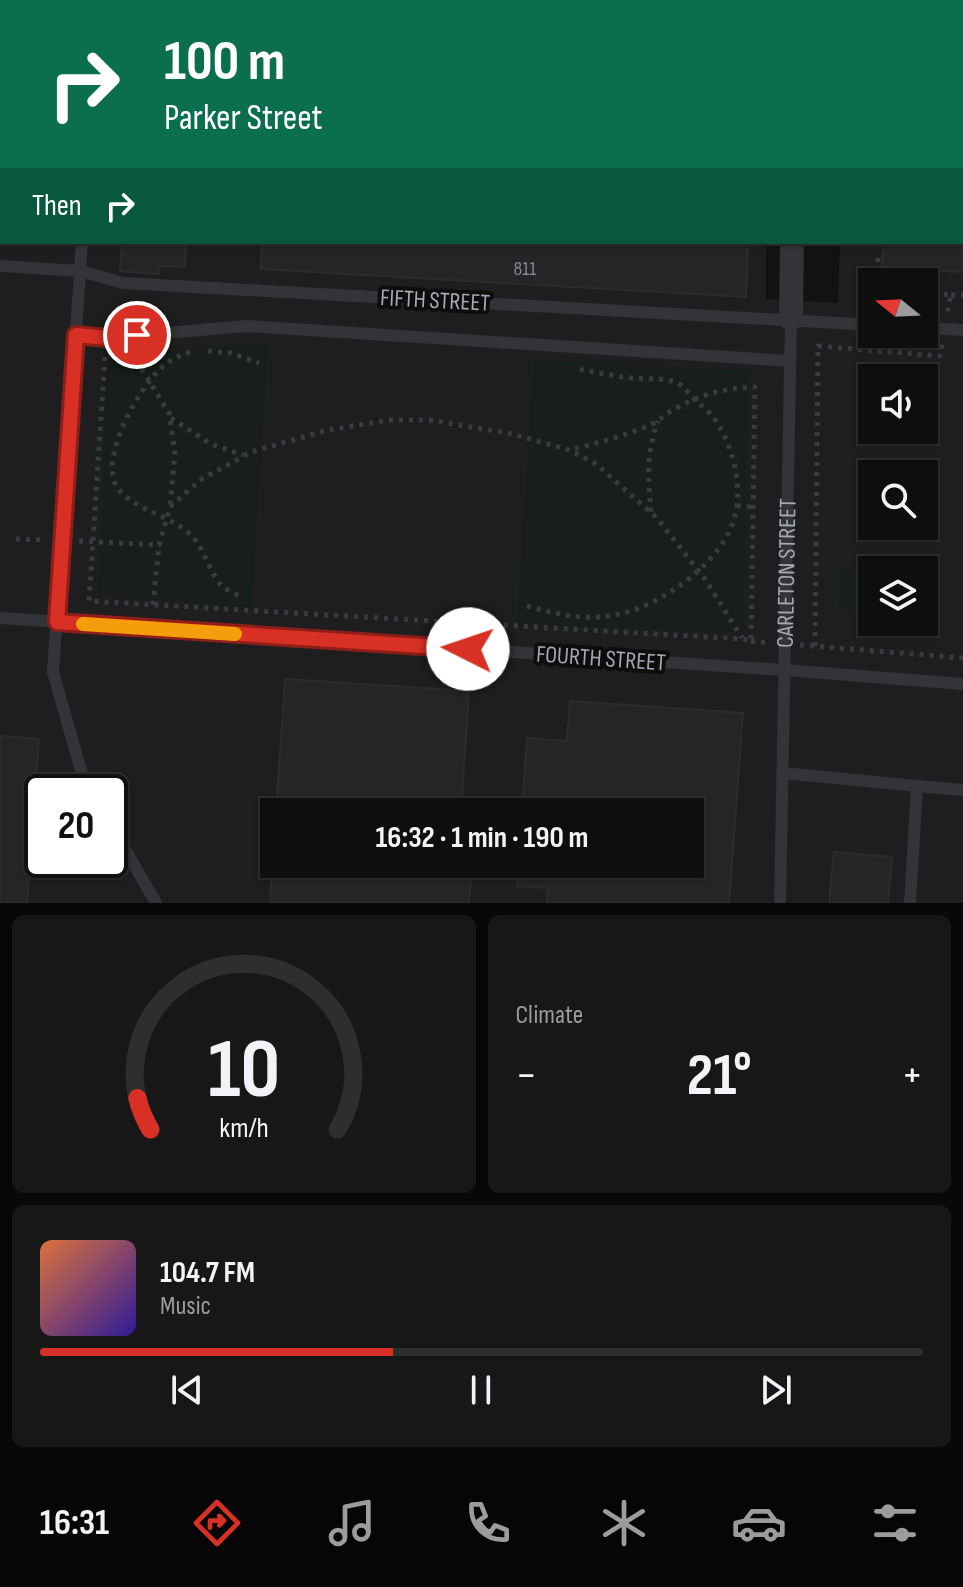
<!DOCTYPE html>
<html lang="en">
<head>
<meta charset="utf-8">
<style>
	body { margin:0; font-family:"Sofia Sans Condensed",sans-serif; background:#171717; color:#f1f3f6; height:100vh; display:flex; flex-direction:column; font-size:30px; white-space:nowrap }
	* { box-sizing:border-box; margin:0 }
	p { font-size:26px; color:#9b9c9e }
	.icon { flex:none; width:44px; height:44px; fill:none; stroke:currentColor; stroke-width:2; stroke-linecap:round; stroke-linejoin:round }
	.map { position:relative; height:903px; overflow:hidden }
	.drawer { display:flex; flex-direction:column; gap:12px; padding:12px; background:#080808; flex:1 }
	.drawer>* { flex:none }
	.guide { position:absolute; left:0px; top:0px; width:964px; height:244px; box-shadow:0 2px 6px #0004,0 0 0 2px #2e2e2e; background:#0b6e4f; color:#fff; overflow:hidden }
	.needle { width:52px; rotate:288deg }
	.fabs { position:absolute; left:858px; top:268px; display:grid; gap:16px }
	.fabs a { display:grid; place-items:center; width:80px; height:80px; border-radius:0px; background:#0e0e0e; box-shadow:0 2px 6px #0004,0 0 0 2px #2e2e2e; font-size:40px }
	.speed { position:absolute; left:24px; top:774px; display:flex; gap:16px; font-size:40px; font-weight:700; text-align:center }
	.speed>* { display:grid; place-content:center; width:104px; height:104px; border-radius:50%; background:#0e0e0e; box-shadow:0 2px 6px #0004,0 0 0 2px #2e2e2e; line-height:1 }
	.speed .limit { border:4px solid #111; border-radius:12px; background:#fff; color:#111 }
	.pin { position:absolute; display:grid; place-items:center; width:68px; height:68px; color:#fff; margin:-34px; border:4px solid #fff; border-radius:50%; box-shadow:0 2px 8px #0007 }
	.me { position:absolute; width:88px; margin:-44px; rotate:274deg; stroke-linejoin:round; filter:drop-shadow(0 0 6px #0008) }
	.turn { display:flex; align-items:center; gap:28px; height:168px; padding:0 32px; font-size:36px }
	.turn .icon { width:104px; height:104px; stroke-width:2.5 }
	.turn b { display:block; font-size:56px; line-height:68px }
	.then { display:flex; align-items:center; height:76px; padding:0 32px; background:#0003; gap:16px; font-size:30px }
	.big { font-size:60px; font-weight:700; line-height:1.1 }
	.drawer .tile { flex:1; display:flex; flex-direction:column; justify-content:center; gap:12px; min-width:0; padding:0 28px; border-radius:12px; background:#171717 }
	.drawer .dial { align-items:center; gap:0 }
	.dial svg { height:208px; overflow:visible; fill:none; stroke:#2e2e2e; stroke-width:7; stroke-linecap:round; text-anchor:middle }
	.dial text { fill:#f1f3f6; stroke:none }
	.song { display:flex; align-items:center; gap:24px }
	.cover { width:96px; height:96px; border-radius:12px; background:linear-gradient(135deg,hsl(20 70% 55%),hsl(250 70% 35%)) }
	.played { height:8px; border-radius:4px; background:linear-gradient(90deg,#d93025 40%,#2e2e2e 40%) }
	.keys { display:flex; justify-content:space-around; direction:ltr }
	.heat { display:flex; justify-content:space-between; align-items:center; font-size:44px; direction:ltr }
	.drawer .tiles { flex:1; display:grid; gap:12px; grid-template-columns:1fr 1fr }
	.tile:last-child { grid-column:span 2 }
	.trip { position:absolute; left:260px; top:798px; width:444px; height:80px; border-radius:0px; background:#0e0e0e; box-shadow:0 2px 6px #0004,0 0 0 2px #2e2e2e; font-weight:700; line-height:80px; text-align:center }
	.menu { display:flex; height:128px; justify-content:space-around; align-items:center; background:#060606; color:#9b9c9e }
	.menu .icon { width:56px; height:56px }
	.menu .on { color:#d93025 }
	.menu b { font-size:36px; color:#f1f3f6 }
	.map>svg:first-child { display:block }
</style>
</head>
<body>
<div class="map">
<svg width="963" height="903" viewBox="0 0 963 903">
	<rect width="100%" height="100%" fill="#121213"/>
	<path fill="#1e1e20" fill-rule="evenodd" d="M0,0H765V2H2V242H766V299L838,303L840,242H962L963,99V903H0ZM872,282H924V334H872ZM872,378H924V430H872ZM872,474H924V526H872ZM872,570H924V622H872ZM42,792H110V860H42ZM274,812H690V864H274Z"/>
	<g fill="#181e19">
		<polygon points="268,343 251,609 99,593 107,356"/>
		<polygon points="534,360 748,371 743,632 517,626"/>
		<polygon points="841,568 876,570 872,570 872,611 839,609"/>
	</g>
	<g fill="#252527" stroke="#2c2c2f" stroke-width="2">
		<polygon points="122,242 186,242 185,267 159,266 158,274 120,271"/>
		<polygon points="262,242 748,242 746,297 261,269"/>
		<polygon points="884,242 963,242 963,272 882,267"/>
		<polygon points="285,679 469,691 461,812 276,812"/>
		<polygon points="570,701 743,713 729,903 547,903 548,888 517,886 518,864 690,864 690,812 522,812 527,738 567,741"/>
		<polygon points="0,736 39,739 27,903 0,903"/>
		<polygon points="834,852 892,857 888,903 829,903"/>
		<polygon points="272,864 472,864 469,903 270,903"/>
	</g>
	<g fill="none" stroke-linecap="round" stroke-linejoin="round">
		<g stroke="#393b3f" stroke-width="5" stroke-dasharray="4 6" stroke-linecap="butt">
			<polyline points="877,282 878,258"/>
			<polyline points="924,292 951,295 947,314"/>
			<polyline points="951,295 963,295"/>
			<polyline points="208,351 231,353 259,363"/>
			<polyline points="131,352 169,413 175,453 170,506"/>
			<path d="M190,352C178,356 168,361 159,370C137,391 95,465 120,491C141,513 173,516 193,537C205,551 209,571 221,585C226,590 235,594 242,597"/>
			<path d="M105,357L89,601L743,639L751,641L755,387C725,388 698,395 673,410C665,414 660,420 652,424C626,436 597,443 569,450"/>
			<polyline points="171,418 211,444 243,455"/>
			<polyline points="737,506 753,507"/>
			<path d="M651,512C648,476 646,455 658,421"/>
			<polyline points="16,539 45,540"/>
			<polyline points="79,541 159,545 170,507 200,480 251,452 328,430 389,420 429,420 508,433 569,450 596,464 656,517 705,579 742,638"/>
			<polyline points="153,605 159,545"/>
			<path d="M527,606C559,615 590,622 623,613C661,604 710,569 728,534C747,499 736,450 714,418C708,410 699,404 692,397C688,393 684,387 679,384C665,376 646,380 631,378C613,376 595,372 577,369"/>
			<polyline points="751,641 770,643"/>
			<polyline points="800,645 963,658"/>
			<polyline points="815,646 818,346 940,356 942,344"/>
		</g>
		<g stroke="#333438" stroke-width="12">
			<polyline points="98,2 98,0"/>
			<polyline points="247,2 247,0"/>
			<polyline points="82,242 53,672 82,774 92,792"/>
			<polyline points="0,266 80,271 123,283 872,325"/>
			<polyline points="924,328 963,330"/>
			<polyline points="76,335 107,338 247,326 790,361"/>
			<polyline points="0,618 784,670 963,684"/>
			<polyline points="783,773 917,786 910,903"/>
			<polyline points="917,786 963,790"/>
			<polyline points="110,823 156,903"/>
			<path id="s1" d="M780,903L791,319"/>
		</g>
		<g stroke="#333438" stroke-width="24">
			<polyline points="793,2 793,0"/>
			<polyline points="791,319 792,242"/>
		</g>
	</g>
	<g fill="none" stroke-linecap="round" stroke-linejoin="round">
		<defs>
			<polyline id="route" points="137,335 107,338 76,335 57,622 468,649"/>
		</defs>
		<use href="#route" stroke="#8d1f18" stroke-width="20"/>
		<use href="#route" stroke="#d93025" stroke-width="14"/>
		<polyline stroke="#f59e0b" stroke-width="14" points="83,624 235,634"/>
	</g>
	<g text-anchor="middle" stroke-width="8" stroke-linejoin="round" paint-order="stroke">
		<g font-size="20" fill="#84878f">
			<text x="525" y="275">811</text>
		</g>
		<g font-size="24" fill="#a4a9b3" stroke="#0d0d0e">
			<text transform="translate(435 300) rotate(3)" y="8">FIFTH STREET</text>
			<text dy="8" stroke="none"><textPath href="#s1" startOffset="330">CARLETON STREET</textPath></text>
			<text transform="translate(601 658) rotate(4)" y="8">FOURTH STREET</text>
		</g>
	</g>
</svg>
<div class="fabs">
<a><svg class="needle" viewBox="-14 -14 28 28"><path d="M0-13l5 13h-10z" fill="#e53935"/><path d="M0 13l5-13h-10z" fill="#9b9c9e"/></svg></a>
<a><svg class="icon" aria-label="sound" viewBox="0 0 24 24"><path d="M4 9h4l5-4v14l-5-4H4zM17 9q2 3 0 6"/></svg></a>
<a><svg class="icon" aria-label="search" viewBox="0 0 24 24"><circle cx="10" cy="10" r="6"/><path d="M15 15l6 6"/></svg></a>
<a><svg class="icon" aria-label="layers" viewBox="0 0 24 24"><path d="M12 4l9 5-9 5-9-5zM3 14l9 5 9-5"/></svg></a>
</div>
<div class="speed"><div class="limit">20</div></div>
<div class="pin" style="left:137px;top:335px;background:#d93025"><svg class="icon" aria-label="arrive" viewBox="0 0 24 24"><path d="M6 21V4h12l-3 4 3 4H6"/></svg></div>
<svg class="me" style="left:468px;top:649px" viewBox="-20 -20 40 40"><circle r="19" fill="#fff"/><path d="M0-13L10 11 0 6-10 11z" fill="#d93025"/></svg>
<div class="trip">16:32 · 1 min · 190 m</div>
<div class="guide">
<div class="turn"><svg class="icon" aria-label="right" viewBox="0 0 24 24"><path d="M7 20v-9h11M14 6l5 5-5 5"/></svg><div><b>100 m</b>Parker Street</div></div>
<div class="then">Then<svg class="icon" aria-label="right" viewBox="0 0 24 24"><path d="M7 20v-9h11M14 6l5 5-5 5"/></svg></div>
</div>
</div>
<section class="drawer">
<div class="tiles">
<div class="tile dial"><svg viewBox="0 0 100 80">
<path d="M14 69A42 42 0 1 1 86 69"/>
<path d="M14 69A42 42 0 0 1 9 57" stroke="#d93025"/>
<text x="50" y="56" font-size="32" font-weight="700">10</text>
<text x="50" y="72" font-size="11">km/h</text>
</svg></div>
<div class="tile"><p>Climate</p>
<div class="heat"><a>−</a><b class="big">21°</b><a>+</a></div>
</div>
<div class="tile">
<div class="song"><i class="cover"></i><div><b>104.7 FM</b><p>Music</p></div></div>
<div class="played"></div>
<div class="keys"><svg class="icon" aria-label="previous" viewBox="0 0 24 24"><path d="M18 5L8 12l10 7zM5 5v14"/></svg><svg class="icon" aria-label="pause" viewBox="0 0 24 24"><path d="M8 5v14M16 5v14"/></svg><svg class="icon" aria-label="next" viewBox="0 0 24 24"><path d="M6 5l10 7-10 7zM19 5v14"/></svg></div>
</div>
</div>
</section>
<nav class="menu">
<b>16:31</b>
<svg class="icon on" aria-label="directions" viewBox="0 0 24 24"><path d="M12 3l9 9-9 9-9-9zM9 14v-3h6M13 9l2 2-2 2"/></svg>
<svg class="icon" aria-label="music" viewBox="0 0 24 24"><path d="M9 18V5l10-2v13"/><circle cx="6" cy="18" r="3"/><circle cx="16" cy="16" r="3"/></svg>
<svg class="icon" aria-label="phone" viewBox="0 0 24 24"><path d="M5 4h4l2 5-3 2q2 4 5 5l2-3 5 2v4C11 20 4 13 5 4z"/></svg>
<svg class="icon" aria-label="climate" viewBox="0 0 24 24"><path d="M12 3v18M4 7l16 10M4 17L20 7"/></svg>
<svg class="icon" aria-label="car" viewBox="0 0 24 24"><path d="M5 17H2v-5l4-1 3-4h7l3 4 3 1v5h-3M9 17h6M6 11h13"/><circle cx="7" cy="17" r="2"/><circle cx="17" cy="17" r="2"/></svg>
<svg class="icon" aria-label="filters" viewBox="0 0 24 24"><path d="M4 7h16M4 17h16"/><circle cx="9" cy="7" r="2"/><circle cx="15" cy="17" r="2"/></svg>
</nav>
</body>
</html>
